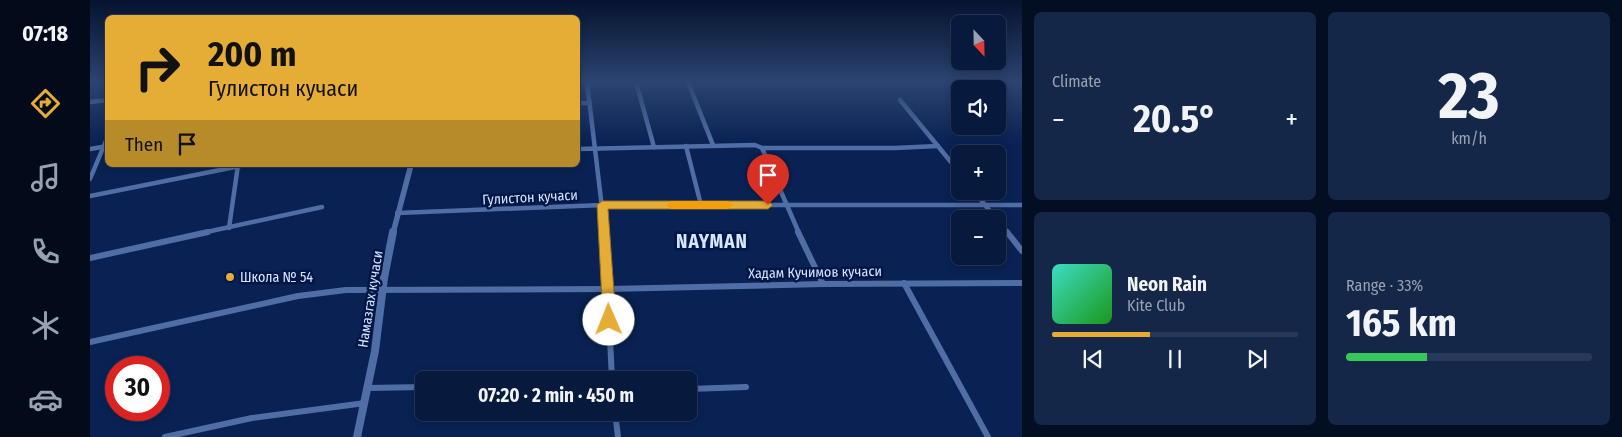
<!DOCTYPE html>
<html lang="en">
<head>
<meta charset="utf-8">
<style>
	body { margin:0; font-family:"Fira Sans Condensed",sans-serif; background:#152749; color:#f1f3f6; height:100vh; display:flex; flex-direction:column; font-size:19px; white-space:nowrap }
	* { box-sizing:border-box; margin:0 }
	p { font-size:16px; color:#98a1b0 }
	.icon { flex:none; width:28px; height:28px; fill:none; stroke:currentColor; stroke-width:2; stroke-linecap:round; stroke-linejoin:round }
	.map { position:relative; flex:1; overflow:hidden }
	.details { display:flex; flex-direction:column; gap:12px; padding:12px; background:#040e22; width:600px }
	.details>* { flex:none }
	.top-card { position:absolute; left:15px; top:15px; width:475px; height:152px; border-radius:8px; box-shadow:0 2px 8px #0003,0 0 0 1px #283858; background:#e5ad35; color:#111; overflow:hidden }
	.needle { width:32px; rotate:158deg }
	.tools { position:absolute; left:861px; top:15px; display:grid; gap:10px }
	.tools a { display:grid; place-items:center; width:55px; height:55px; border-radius:8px; background:#071a3e; box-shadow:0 2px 8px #0003,0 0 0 1px #283858; font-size:25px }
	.speed { position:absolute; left:15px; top:356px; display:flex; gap:10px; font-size:25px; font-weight:700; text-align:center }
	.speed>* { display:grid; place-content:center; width:65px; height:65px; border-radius:50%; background:#071a3e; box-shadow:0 2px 8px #0003,0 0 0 1px #283858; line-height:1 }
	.speed .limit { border:8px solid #d22; background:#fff; color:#111 }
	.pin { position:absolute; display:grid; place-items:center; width:42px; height:42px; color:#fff; margin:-51px -21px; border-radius:50% 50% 50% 0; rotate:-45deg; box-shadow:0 0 5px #0007 }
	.pin .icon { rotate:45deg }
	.me { position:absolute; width:55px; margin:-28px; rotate:359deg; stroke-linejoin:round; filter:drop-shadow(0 0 4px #0008) }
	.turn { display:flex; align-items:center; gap:18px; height:105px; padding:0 20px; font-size:22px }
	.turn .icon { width:65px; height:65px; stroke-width:2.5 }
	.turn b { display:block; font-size:35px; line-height:42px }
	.then { display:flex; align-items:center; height:48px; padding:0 20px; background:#0003; gap:10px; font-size:19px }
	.big { font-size:38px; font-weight:700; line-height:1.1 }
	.details .tile { flex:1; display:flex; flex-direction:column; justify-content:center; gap:8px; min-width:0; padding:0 18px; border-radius:8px; background:#152749 }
	.details .dial { align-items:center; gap:0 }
	.dial b { font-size:65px; line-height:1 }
	.song { display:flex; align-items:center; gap:15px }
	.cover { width:60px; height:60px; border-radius:8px; background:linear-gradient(135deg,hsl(170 70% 55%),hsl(120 70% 35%)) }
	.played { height:5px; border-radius:2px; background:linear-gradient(90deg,#e5ad35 40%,#283858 40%) }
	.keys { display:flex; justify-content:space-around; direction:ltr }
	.heat { display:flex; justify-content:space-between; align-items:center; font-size:28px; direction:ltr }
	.charge { height:8px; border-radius:4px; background:linear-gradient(90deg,#34c759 33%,#283858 0) }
	.details .tiles { flex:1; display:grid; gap:12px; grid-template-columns:repeat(2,1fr) }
	.trip { position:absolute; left:325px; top:371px; width:282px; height:50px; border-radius:8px; background:#071a3e; box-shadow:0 2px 8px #0003,0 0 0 1px #283858; font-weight:700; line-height:50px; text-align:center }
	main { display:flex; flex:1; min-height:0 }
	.dock { display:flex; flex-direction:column; width:90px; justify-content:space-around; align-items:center; background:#030a19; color:#98a1b0 }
	.dock .icon { width:35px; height:35px }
	.dock .on { color:#e5ad35 }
	.dock b { font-size:22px; color:#f1f3f6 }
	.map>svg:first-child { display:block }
</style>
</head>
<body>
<main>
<nav class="dock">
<b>07:18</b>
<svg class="icon on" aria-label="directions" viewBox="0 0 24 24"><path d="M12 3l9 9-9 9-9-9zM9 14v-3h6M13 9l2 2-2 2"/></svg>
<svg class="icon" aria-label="music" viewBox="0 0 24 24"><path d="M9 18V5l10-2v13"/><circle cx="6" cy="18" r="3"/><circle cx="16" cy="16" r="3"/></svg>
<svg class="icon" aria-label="phone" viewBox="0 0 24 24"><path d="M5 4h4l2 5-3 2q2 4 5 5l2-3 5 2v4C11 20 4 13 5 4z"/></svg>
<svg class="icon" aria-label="climate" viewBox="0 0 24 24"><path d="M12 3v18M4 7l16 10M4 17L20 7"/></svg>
<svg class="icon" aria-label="car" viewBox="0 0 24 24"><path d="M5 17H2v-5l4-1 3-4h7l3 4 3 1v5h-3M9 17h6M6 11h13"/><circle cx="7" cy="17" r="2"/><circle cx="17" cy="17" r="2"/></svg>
</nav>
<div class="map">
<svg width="932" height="437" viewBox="0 0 932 437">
	<rect width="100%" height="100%" fill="#092253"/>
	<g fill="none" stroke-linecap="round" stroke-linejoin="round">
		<g stroke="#506ea6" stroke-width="4.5">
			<polyline points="497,82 515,233"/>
			<polyline points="546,82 564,147"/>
			<polyline points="598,82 623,145"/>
			<polyline points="810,100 870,173"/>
			<polyline points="0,102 18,100"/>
			<polyline points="488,103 500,103"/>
			<polyline points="596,146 611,205"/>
			<polyline points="672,148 709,233"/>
			<polyline points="0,149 18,146"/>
			<polyline points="488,149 665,145 672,148 805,148 848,146"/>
			<polyline points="0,179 18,136"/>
			<polyline points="884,191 906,219"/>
			<polyline points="0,196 155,165"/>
			<polyline points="307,213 513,205 932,205"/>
			<polyline points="908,221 918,233"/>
			<polyline points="139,228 148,165"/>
			<polyline points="112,233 232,207"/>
		</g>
		<g stroke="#506ea6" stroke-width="6">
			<polyline points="515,232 522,380"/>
			<polyline points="708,232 733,284"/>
			<polyline points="917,232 932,251"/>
			<polyline points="0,258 118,232"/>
			<polyline points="814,283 898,437"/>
			<polyline points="0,342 208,296 256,290 519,289 733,284 932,283"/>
			<polyline points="277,388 334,387"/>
			<polyline points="599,389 656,387"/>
			<polyline points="525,412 528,437"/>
			<polyline points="75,437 162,418 275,403"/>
		</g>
		<polyline stroke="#506ea6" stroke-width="5.5" points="303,233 321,165"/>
		<polyline stroke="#506ea6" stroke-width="8" points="267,437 285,351 294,278 303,232"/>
	</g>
	<linearGradient id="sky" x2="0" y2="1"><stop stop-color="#05132e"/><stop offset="0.57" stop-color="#2c4471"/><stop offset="1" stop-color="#2c4471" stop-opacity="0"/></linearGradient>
	<rect width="932" height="143" fill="url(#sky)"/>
	<polygon fill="#e5ad35" stroke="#957022" points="512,201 678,201 683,205 678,209 518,209 526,320 524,325 519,326 515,325 513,320 507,205"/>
	<polygon fill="#f59e0b" points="581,201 638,201 643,205 638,209 581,209 576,205"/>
	<circle fill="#e5ad35" stroke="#021747" stroke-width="2" cx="140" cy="277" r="5"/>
	<g text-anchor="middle" stroke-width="5" stroke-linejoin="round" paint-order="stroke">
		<g font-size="14" fill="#d7e5ff" stroke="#021747">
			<text transform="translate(440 197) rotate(-3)" y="5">Гулистон кучаси</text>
			<text transform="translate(725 272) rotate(-1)" y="5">Хадам Кучимов кучаси</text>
			<text transform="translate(280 299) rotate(-81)" y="5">Намазгах кучаси</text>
		</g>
		<g font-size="14" fill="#d7e5ff" stroke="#021747" text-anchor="start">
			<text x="150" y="282">Школа № 54</text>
		</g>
		<g font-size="19" font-weight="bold" letter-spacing="1" fill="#d7e5ff" stroke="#021747">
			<text x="622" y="248">NAYMAN</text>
		</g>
	</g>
</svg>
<div class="tools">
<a><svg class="needle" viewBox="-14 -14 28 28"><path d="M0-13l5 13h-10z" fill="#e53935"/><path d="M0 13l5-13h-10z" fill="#98a1b0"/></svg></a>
<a><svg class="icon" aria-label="sound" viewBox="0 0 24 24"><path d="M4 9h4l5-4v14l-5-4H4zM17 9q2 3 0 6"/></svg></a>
<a>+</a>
<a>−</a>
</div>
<div class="speed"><div class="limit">30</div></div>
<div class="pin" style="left:678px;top:205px;background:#d93025"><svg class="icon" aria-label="arrive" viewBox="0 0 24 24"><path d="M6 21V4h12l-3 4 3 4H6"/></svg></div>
<svg class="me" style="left:519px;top:320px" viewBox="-20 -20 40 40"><circle r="19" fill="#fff"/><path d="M0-13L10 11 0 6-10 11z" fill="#e5ad35"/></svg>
<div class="trip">07:20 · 2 min · 450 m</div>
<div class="top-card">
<div class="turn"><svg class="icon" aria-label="right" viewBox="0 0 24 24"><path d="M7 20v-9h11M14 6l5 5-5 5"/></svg><div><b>200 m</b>Гулистон кучаси</div></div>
<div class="then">Then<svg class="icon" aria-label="arrive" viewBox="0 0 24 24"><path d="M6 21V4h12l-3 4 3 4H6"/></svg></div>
</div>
</div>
<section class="details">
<div class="tiles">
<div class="tile"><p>Climate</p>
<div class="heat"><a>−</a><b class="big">20.5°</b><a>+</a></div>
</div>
<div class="tile dial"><b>23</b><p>km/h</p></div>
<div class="tile">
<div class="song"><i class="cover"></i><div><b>Neon Rain</b><p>Kite Club</p></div></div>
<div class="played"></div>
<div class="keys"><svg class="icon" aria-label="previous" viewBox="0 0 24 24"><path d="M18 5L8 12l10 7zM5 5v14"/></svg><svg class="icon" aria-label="pause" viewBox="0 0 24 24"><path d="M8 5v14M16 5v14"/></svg><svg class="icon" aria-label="next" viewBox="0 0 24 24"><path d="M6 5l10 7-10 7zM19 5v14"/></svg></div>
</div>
<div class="tile"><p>Range · 33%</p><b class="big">165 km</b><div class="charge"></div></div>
</div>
</section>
</main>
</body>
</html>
